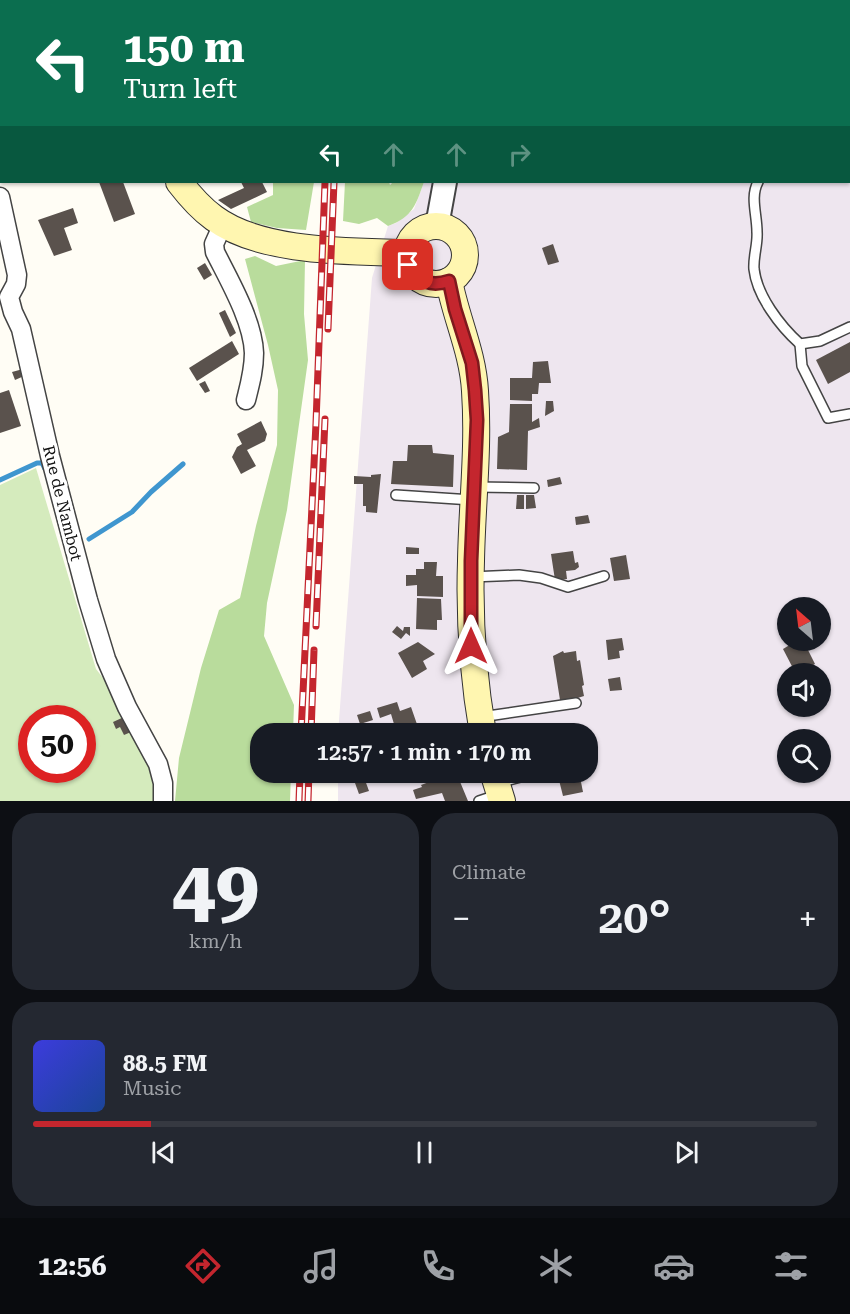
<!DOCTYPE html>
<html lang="en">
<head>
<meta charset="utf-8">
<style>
	body { margin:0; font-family:"Roboto Serif",serif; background:#242831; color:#f1f3f6; height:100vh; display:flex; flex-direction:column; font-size:22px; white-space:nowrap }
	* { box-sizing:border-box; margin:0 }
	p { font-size:20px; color:#9ea1a6 }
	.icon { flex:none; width:33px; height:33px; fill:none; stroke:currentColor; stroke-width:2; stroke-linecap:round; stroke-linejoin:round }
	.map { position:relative; height:801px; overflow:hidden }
	.sheet { display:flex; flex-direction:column; gap:12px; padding:12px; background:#0d0f14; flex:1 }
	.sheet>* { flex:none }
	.top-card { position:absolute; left:0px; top:0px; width:850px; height:183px; box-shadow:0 2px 4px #0004; background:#0b6e4f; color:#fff; overflow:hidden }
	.needle { width:39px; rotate:332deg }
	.controls { position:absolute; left:777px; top:597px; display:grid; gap:12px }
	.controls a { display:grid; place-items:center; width:54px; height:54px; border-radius:50%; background:#171b24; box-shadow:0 2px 4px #0004; font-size:30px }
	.speed { position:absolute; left:18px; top:705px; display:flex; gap:12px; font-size:30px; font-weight:700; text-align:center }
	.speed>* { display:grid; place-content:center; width:78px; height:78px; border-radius:50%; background:#171b24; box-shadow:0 2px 4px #0004; line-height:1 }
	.speed .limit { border:9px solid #d22; background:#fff; color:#111 }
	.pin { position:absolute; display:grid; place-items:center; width:51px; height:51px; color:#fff; margin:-26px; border-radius:12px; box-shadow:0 3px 9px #0006 }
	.me { position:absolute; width:66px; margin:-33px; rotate:0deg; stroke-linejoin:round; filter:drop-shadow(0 0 4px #0008) }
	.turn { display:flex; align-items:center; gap:21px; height:126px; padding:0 24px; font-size:27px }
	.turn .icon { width:78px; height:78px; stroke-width:2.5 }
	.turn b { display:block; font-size:42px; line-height:51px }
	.lanes { display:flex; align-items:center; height:57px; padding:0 24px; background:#0003; justify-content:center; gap:30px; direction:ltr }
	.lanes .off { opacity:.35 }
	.big { font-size:45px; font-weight:600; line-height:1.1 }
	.sheet .tile { flex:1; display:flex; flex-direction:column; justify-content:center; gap:9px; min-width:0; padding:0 21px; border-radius:24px; background:#242831 }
	.sheet .dial { align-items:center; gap:0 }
	.dial b { font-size:78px; line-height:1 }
	.song { display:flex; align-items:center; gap:18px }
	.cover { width:72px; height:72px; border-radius:9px; background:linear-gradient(135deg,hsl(240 70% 55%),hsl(220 70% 35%)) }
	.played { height:6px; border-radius:3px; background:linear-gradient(90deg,#c4262e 15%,#363941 15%) }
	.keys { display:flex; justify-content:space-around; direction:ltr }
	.heat { display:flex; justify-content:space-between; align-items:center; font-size:33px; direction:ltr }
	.sheet .tiles { flex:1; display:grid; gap:12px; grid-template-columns:1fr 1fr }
	.tile:last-child { grid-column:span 2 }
	.trip { position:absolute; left:250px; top:723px; width:348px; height:60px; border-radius:24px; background:#171b24; box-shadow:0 2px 4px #0004; font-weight:600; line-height:60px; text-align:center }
	.tab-bar { display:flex; height:96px; justify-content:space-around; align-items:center; background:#090b0e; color:#9ea1a6 }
	.tab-bar .icon { width:42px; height:42px }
	.tab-bar .current { color:#c4262e }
	.tab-bar b { font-size:27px; color:#f1f3f6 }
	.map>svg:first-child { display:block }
</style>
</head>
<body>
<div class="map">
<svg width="850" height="801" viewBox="0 0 850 801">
	<rect width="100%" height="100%" fill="#fffdf5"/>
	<path fill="#eee6ef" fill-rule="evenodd" d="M425,0H850V801H338V773L588,772V734H338L372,278L388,226L396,223L414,209L424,182H849V2L425,1ZM788,608H820V640H788ZM788,674H820V706H788ZM788,740H820V772H788Z"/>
	<path fill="#d5ebbd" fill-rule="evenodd" d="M36,468L96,669L113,691L151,770L154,785V801H0V485ZM32,718H82V770H32Z"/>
	<g fill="#b9dc9c">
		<polygon points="273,182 314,182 306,230 277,228 251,222 247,207 273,195"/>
		<path d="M345,182H389L390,185L393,182H424C416,204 413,217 388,226L377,218L359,224L343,221Z"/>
		<polygon points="255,256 276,266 305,260 304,314 308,360 287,510 267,603 264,636 294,705 293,733 261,734 261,772 291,773 290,801 175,801 179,758 201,668 219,610 240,598 256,526 277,445 278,390 268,345 245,259"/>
	</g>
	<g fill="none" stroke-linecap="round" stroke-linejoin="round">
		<g stroke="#3f96cf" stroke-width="5">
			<polyline points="0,480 37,463 42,463 45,469"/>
			<polyline points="89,539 132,512 151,492 183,464"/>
		</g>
	</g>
	<g fill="#5a524d">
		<polygon points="99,182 123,182 135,214 114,222"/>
		<polygon points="241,182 262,182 267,192 231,209 218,200 244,188"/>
		<polygon points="73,208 78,223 64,228 72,250 54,256 38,220"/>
		<polygon points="553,244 559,262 548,265 542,248"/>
		<polygon points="205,263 212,275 204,280 197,268"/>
		<polygon points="225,310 236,333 230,337 219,313"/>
		<polygon points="232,341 239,354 197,381 189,368"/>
		<polygon points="850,342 850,372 828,384 816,360"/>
		<polygon points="548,361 551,383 539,383 538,394 532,394 532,401 510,400 510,378 532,378 533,362"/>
		<polygon points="23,369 24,376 15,380 12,372"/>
		<polygon points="205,381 210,391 205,393 199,384"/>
		<polygon points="9,390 21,426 0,433 0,393"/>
		<polygon points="546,401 553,401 554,411 545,416"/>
		<polygon points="510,404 532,404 532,422 539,418 540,427 528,431 527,470 497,469 498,437 509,432"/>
		<polygon points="261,421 267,434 265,441 247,450 256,466 241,474 232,457 237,447 242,444 237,434"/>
		<polygon points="408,445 432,445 433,453 454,455 453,487 391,484 393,461 407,461"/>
		<polygon points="381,474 377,513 366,512 366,506 363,506 363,484 354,484 354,476 371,477 371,475"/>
		<polygon points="560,477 562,484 548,487 547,480"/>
		<polygon points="517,495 524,495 524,509 516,509"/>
		<polygon points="526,495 534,495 536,508 526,509"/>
		<polygon points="588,515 590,523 576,525 575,517"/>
		<polygon points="406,547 419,548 419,554 406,554"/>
		<polygon points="573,551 575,563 578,562 579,567 575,570 566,571 567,579 555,580 551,554"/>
		<polygon points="626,555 630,579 614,581 610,558"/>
		<polygon points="424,562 437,562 436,576 443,576 443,597 417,596 417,585 406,586 406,575 416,575 416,569 424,569"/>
		<polygon points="417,598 441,599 442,620 437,620 437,630 416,629"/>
		<polygon points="397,626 403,631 404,627 410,627 410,636 406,633 401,639 392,632"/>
		<polygon points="622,638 624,650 619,651 620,658 608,660 606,640"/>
		<polygon points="798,640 803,640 815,664 796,674 783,649"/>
		<polygon points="418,642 435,654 423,661 427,669 412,678 398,653"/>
		<polygon points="563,651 564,653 576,651 577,661 580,660 584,685 582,686 584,696 565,702 564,700 560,700 553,656"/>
		<polygon points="620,677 622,690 610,691 608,679"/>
		<polygon points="397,702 400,711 411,707 419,730 422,729 424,734 397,734 391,714 380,718 377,708"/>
		<polygon points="370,711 373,720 360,724 357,715"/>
		<polygon points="124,717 131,732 124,735 120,727 116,729 113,722"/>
		<polygon points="435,772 456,772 468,801 445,801 442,793 416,799 413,790 422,787 421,785 437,779"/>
		<polygon points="557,772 579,772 583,792 563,796"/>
		<polygon points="365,780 369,791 359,794 355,783"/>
	</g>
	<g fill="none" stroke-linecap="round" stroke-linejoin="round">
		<defs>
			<g id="service">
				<polyline points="815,2 817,0"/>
				<polyline points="849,136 850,136"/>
				<path d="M758,182C750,197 757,214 757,232C758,244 753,257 754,269C757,296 780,326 800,344L820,341L850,327"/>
				<polyline points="800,344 802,366 828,418 850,414"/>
				<polyline points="476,487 534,488"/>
				<polyline points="396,495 472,500"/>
				<polyline points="471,577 519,575 541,578 568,587 604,576"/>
				<polyline points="481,717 576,703"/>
				<polyline points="498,783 539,772"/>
				<polyline points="479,801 497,795"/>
			</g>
			<g id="minor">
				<polyline points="0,85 2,85"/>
				<polyline points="0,197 17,275 16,284 9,297 13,312 21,329 50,456 88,600 106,659 127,707 158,764 163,783 163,801"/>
				<path d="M223,224L214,244L215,252C229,280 253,321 254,353C254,370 250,384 246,400"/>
			</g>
			<g id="tertiary">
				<polyline points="514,2 515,0"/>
				<polyline points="437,226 445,182"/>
			</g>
			<g id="secondary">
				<polyline points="81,0 82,2"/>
				<path d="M179,182C189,195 200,208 214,218C261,253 350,251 406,253"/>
				<circle cx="436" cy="255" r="29"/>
				<path d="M449,281C456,318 473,353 475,391C479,448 472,504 471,561C469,619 473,676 483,734"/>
				<polyline points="493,772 502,801"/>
			</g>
		</defs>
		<use href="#service" stroke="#444" stroke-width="12"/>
		<use href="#minor" stroke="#444" stroke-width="21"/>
		<use href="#tertiary" stroke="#444" stroke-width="26"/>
		<use href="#secondary" stroke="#333" stroke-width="28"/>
		<use href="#service" stroke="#fff" stroke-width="9"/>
		<use href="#minor" stroke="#fff" stroke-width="18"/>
		<use href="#tertiary" stroke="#fff" stroke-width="22"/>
		<use href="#secondary" stroke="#fff6b0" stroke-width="26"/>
		<defs>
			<g id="rail">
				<polyline points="330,2 330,0"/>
				<polyline points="340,2 340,0"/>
				<polyline points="328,329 334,182"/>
				<polyline points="316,626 325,419"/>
				<polyline points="301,734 316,423 325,182"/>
				<polyline points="311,734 314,650"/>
				<polyline points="299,801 300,772"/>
				<polyline points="308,801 309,772"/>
			</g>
		</defs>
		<use href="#rail" stroke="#c4262e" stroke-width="7"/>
		<use href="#rail" stroke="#fff" stroke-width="4.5" stroke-dasharray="14" stroke-linecap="butt"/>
	</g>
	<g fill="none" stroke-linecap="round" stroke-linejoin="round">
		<defs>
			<path id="route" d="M408,265C419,282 431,287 449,281L455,309L472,363L475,390L477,420L471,561V646"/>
		</defs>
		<use href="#route" stroke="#7f191e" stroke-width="15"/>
		<use href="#route" stroke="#c4262e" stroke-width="10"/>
	</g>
	<g text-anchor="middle" stroke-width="6" stroke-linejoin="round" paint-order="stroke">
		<g font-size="16" fill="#111" stroke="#fff">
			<text transform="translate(63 503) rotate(76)" y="6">Rue de Nambot</text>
		</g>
	</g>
</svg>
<div class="controls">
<a><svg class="needle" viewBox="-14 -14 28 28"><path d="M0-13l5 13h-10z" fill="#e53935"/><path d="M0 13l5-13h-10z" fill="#9ea1a6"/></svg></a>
<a><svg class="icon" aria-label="sound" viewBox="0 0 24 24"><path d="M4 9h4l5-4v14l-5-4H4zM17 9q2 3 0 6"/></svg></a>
<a><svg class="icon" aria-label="search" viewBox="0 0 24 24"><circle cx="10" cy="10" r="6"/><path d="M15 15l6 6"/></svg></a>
</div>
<div class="speed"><div class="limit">50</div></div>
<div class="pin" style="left:408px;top:265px;background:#d93025"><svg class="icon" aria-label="arrive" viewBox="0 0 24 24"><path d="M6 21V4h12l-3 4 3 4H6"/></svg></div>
<svg class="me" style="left:471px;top:646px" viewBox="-20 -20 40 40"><path d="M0-17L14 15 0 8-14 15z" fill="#c4262e" stroke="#fff" stroke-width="4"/></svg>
<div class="trip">12:57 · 1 min · 170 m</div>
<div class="top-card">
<div class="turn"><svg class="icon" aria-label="left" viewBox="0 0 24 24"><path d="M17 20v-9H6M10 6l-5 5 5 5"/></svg><div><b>150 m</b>Turn left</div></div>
<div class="lanes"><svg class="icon" aria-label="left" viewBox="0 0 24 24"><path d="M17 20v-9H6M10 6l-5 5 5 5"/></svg><svg class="icon off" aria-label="ahead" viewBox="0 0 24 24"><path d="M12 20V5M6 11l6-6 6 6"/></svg><svg class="icon off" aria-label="ahead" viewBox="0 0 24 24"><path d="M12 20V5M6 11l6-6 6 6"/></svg><svg class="icon off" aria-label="right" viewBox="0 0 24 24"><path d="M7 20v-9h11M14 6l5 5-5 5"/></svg></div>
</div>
</div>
<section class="sheet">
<div class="tiles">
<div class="tile dial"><b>49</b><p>km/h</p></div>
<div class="tile"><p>Climate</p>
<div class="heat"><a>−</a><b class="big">20°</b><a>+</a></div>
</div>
<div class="tile">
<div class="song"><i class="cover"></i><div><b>88.5 FM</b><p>Music</p></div></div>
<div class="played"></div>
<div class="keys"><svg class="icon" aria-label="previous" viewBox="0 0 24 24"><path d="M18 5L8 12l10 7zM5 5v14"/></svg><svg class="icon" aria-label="pause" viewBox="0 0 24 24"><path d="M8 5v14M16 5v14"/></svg><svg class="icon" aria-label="next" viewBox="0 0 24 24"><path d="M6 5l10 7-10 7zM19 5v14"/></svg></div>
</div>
</div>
</section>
<nav class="tab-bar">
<b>12:56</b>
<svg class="icon current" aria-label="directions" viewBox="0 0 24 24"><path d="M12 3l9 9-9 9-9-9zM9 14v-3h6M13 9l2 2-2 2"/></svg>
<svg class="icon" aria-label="music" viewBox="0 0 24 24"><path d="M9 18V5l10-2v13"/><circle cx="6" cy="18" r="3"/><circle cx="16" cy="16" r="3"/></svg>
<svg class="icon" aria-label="phone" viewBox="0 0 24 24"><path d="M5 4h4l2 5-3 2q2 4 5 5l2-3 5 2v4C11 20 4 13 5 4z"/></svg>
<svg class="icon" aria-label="climate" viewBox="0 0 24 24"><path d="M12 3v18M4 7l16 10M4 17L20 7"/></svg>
<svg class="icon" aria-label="car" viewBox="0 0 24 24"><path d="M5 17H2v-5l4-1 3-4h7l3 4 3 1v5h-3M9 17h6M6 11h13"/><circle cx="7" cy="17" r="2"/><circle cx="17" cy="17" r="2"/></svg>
<svg class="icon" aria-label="filters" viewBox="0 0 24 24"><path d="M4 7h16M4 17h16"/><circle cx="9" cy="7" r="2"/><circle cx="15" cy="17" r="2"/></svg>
</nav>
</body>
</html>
